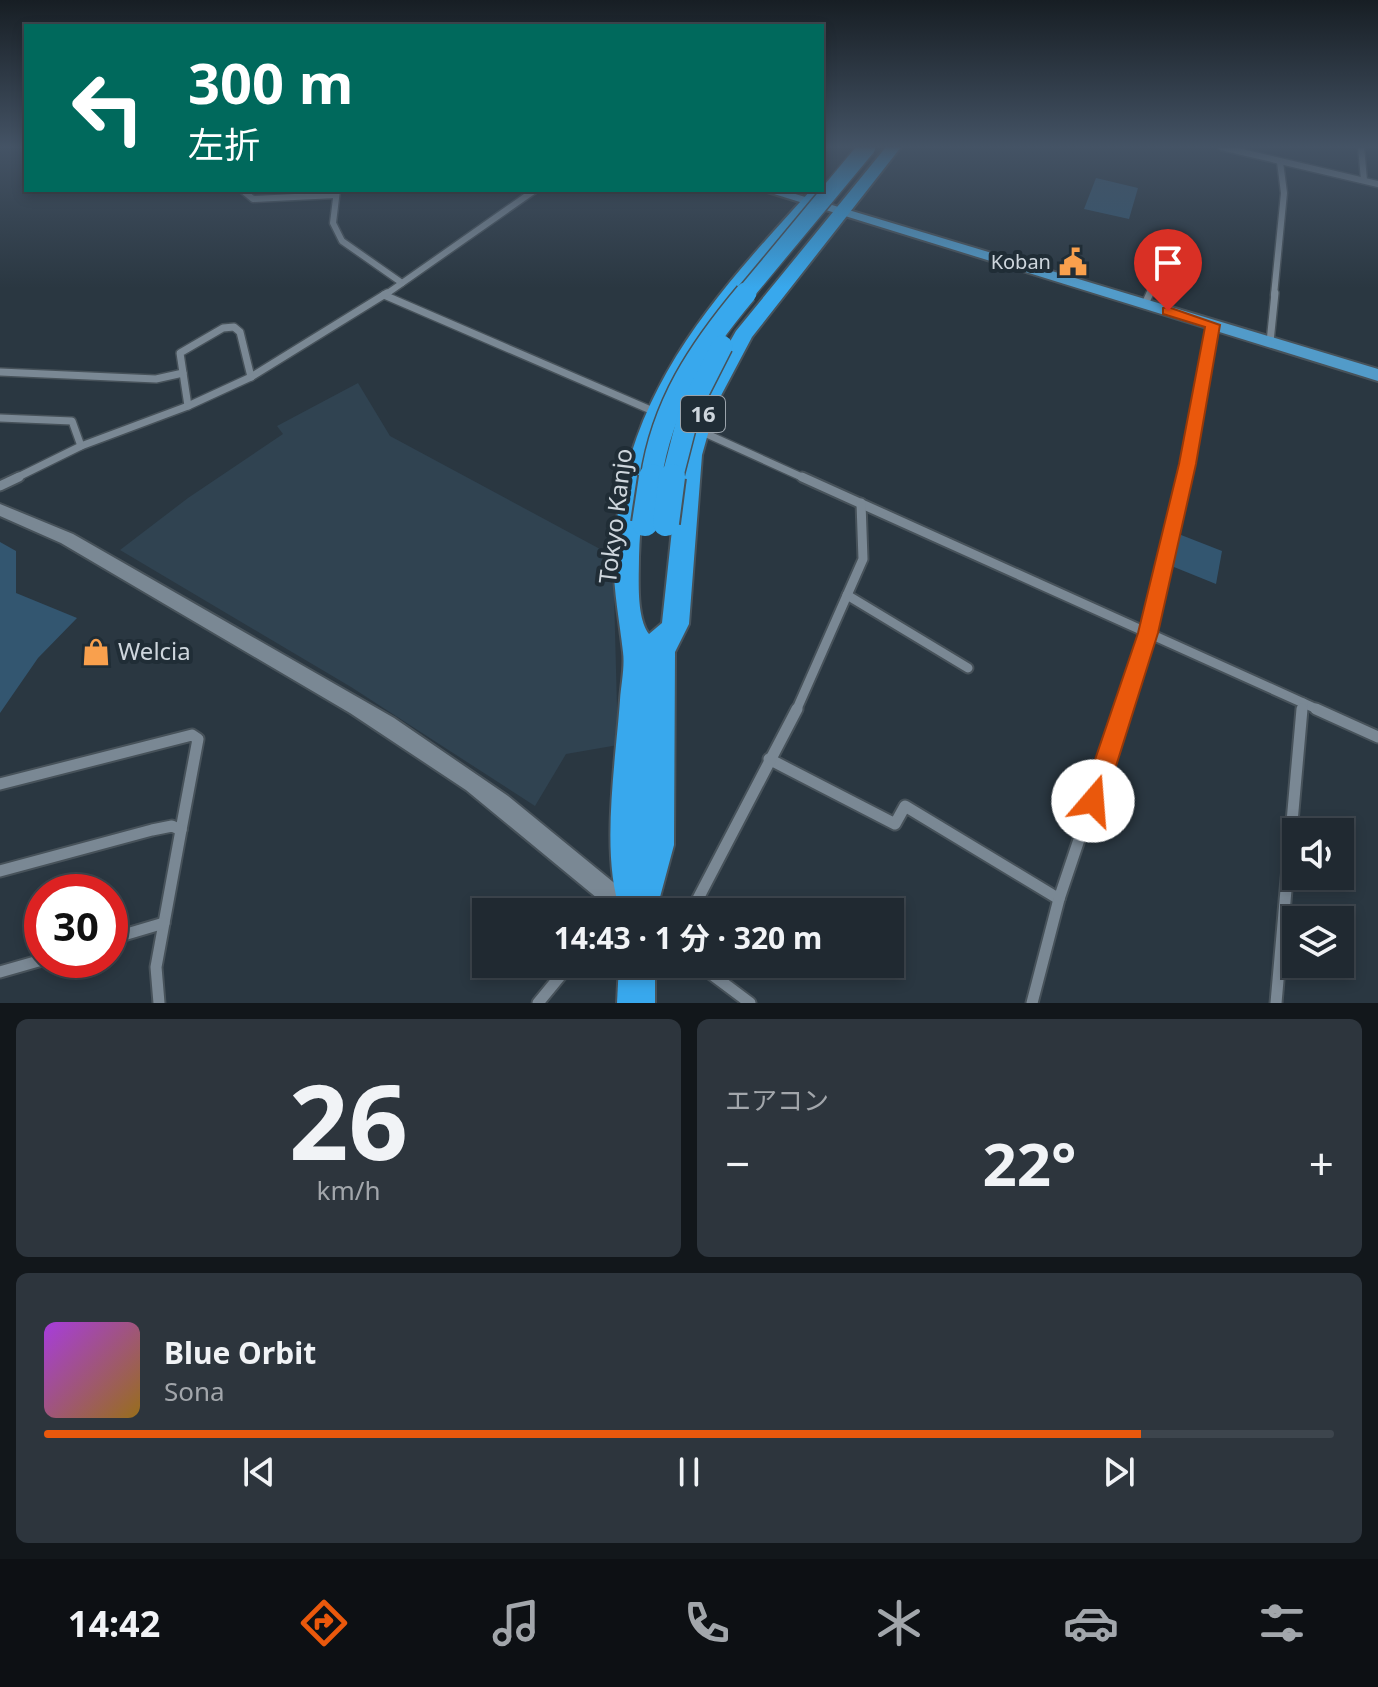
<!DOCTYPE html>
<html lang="ja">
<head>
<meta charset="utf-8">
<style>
	body { margin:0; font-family:"Noto Sans","Noto Sans JP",sans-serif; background:#2d353d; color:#f1f3f6; height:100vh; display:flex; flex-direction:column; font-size:30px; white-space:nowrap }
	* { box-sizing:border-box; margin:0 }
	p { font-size:26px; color:#a2a6ab }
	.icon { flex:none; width:44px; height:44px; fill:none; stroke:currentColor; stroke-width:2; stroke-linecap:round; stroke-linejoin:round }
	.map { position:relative; height:1003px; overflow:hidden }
	.drawer { display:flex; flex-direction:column; gap:16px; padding:16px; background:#12171b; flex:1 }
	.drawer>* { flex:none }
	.top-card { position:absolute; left:24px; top:24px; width:800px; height:168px; border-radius:0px; box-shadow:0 4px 12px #0003,0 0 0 2px #3d454d; background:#00695c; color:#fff; overflow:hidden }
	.tools { position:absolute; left:1282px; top:818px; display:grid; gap:16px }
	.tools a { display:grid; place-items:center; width:72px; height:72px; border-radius:0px; background:#202931; box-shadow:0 4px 12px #0003,0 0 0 2px #3d454d; font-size:40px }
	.speed { position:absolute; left:24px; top:874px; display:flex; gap:16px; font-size:40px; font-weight:700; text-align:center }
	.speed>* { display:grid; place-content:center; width:104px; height:104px; border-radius:50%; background:#202931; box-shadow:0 4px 12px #0003,0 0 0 2px #3d454d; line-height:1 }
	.speed .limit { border:12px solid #d22; background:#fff; color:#111 }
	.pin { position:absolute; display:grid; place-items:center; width:68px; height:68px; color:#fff; margin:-82px -34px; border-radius:50% 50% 50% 0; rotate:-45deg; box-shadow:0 0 8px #0007 }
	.pin .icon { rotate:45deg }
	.me { position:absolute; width:88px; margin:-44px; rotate:18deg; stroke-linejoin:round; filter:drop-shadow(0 0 6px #0008) }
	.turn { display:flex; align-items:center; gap:28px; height:168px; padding:0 32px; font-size:36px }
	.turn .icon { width:104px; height:104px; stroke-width:2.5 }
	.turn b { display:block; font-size:56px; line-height:68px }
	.big { font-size:60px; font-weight:700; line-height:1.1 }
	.drawer .widget { flex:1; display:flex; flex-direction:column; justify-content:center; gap:12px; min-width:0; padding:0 28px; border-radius:12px; background:#2d353d }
	.drawer .dial { align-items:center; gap:0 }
	.dial b { font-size:104px; line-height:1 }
	.song { display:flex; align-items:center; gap:24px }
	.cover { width:96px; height:96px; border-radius:12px; background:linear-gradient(135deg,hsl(280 70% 55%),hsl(40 70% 35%)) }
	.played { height:8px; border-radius:4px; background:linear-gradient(90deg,#ea580c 85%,#3d454d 85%) }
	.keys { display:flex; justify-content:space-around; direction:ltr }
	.heat { display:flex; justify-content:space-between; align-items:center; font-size:44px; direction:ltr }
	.drawer .tiles { flex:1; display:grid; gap:16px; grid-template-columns:1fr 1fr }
	.widget:last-child { grid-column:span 2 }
	.trip { position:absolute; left:472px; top:898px; width:432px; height:80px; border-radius:0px; background:#202931; box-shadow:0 4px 12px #0003,0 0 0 2px #3d454d; font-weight:700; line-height:80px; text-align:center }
	.tabs { display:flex; height:128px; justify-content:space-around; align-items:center; background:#0d1014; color:#a2a6ab }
	.tabs .icon { width:56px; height:56px }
	.tabs .active { color:#ea580c }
	.tabs b { font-size:36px; color:#f1f3f6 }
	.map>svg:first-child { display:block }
</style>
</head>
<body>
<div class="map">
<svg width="1378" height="1003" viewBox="0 0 1378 1003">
	<rect width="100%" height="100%" fill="#2a3741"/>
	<polygon fill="#304351" points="358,383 390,436 613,556 618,745 566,754 535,806 351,687 120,550 188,498 283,434 277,426"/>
	<g fill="#335670">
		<polygon points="1096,178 1138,188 1129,219 1084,209"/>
		<polygon points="1176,533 1222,551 1216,584 1169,565"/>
		<polygon points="0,542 16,551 16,593 77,618 38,658 0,713"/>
	</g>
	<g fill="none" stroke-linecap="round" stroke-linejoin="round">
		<defs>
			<g id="street-far3">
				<polyline points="1221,147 1378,184"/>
				<polyline points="1361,147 1364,180"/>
				<polyline points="242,190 253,199 336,195"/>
				<polyline points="337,190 333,223 342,241 402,283"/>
				<polyline points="385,295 535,190"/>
				<polyline points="1149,295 1162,261"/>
				<polyline points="1274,295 1284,193 1280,162"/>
			</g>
			<g id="street-far2">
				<polyline points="384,295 653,411"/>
				<polyline points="1145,304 1150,293"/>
				<polyline points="1270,342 1275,293"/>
				<polyline points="0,372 156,379 183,373"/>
				<polyline points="188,406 180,353 223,328 234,327 240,332 251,377"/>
				<polyline points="0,418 72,421 81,446"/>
				<polyline points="698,430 806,479"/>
				<polyline points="14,479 81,446 188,406 251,377 387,293"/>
				<polyline points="1184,479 1213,325"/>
			</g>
			<g id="street-far1">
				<polyline points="802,477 1321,711"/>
				<polyline points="0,486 19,477"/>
				<polyline points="847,595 968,668"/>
				<polyline points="796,711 863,559 861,503"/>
				<polyline points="1122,711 1148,633 1184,477"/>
				<polyline points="1302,711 1303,703"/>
			</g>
			<g id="street">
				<polyline points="1316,709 1378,737"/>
				<polyline points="769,759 895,824 905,806 1059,899"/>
				<polyline points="0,784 192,735 198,739 181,830"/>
				<polyline points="0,871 152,830 172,826 181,830 156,967 159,1003"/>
				<polyline points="691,912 797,709"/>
				<polyline points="110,939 164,923"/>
				<polyline points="698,964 750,1003"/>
				<polyline points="0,972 42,960"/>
				<polyline points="538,1003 570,964"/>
				<polyline points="1032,1003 1059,899 1123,709"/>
				<polyline points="1276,1003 1302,709"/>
			</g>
			<polygon id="secondary" points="0,504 73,534 394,718 508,796 640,904 644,912 614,912 466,790 350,713 61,543 0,516"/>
			<polygon id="primary" points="761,190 782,190 1378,369 1378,381"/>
			<g id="highway">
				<path d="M886,147H901L752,337L716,405L702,455L689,624L675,652L674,845L656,912H621C600,857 616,759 620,700C621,685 625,667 623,652C619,616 612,585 614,549C624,393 711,300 811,190L826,187V193C723,309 643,394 639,557C639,579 636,617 649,634L662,623L680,455L694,405L736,331Z"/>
				<polygon points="619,964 655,964 655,1003 617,1003"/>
			</g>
		</defs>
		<use href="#street-far3" stroke="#47525a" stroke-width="9"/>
		<use href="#street-far2" stroke="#47525a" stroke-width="10"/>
		<use href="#street-far1" stroke="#47525a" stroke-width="13"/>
		<use href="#street" stroke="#47525a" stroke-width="15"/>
		<use href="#secondary" stroke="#47525a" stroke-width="4"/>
		<use href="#primary" stroke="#47525a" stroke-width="4"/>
		<use href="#highway" stroke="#47525a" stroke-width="4"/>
		<use href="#street-far3" stroke="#7a8894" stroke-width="6"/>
		<use href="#street-far2" stroke="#7a8894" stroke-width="7"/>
		<use href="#street-far1" stroke="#7a8894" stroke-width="9"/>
		<use href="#street" stroke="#7a8894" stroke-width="11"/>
		<use href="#secondary" fill="#7a8894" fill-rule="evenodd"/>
		<use href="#primary" fill="#529bc9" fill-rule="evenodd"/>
		<use href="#highway" fill="#38a8ed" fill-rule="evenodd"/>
		<defs>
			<polyline id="highway-bridge-far2" points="744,295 867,147"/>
			<g id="highway-bridge-far1">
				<path d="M651,479C662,404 699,349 746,293"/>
				<polyline points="672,479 690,409 722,346"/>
			</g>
			<g id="highway-bridge">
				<polyline points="645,523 652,477"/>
				<polyline points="666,523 672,477"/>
			</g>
		</defs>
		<use href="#highway-bridge-far2" stroke="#47525a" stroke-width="20" stroke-linecap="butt"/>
		<use href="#highway-bridge-far1" stroke="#47525a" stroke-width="24" stroke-linecap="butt"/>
		<use href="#highway-bridge" stroke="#47525a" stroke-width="30" stroke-linecap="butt"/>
		<use href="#highway-bridge-far2" stroke="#38a8ed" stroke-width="17"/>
		<use href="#highway-bridge-far1" stroke="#38a8ed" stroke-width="21"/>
		<use href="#highway-bridge" stroke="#38a8ed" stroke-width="26"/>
	</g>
	<linearGradient id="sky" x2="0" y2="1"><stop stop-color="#171e24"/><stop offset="0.51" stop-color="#445365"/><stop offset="1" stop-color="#445365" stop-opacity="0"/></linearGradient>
	<rect width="1378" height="288" fill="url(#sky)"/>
	<polygon fill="#ea580c" stroke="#983908" stroke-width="2" points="1168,307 1220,325 1196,464 1158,633 1105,801 1102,810 1093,813 1084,810 1081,801 1138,633 1179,464 1205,327 1163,314 1163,308"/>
	<defs>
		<symbol id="civic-bare" viewBox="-9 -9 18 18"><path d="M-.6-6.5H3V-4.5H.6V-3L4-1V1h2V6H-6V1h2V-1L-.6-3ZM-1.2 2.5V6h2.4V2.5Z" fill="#f9a04d" stroke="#202d36" stroke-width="2.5" paint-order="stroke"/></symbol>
		<symbol id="shop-bare" viewBox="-9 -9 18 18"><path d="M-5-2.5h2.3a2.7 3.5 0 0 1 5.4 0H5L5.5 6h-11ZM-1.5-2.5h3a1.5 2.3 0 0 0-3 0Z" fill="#f9a04d" stroke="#202d36" stroke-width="2.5" paint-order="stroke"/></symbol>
	</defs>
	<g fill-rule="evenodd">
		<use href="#civic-bare" x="1053" y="242" width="40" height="40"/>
		<use href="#shop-bare" x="76" y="632" width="40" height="40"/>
	</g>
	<g text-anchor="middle" stroke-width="8" stroke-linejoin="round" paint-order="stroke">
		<g font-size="20" fill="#ced6dd" stroke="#202d36" text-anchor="end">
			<text x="1051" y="269">Koban</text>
		</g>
		<rect fill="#202d36" stroke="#9aa3ab" stroke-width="2" x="681" y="396" width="44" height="36" rx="6"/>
		<g font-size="22" font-weight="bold" fill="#ced6dd">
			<text x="703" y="422">16</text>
		</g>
		<g font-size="24" fill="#ced6dd" stroke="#202d36">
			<text transform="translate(616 516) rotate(-83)" y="8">Tokyo Kanjo</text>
		</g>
		<g font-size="24" fill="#ced6dd" stroke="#202d36" text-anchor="start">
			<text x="118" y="660">Welcia</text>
		</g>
	</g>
</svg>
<div class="tools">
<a><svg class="icon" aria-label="sound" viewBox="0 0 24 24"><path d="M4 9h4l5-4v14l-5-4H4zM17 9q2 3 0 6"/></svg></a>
<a><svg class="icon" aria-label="layers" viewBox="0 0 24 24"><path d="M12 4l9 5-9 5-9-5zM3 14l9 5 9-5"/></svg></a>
</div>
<div class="speed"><div class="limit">30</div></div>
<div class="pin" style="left:1168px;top:311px;background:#d93025"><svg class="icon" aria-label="arrive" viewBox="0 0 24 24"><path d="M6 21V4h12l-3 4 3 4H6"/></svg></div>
<svg class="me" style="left:1093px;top:801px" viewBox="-20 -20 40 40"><circle r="19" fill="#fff"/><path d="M0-13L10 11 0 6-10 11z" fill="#ea580c"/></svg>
<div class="trip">14:43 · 1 分 · 320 m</div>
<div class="top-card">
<div class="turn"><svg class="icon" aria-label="left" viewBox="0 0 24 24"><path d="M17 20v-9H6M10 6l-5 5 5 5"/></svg><div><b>300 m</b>左折</div></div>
</div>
</div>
<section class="drawer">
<div class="tiles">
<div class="widget dial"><b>26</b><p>km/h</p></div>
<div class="widget"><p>エアコン</p>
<div class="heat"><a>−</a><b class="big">22°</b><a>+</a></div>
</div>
<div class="widget">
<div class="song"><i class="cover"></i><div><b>Blue Orbit</b><p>Sona</p></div></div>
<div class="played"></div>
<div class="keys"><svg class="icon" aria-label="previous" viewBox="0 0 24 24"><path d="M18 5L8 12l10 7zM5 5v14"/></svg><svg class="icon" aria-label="pause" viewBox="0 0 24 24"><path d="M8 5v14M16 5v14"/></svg><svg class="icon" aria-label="next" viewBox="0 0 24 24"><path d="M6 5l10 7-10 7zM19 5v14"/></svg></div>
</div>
</div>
</section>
<nav class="tabs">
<b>14:42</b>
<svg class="icon active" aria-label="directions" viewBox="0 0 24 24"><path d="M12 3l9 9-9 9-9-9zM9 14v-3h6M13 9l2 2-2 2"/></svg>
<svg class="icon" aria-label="music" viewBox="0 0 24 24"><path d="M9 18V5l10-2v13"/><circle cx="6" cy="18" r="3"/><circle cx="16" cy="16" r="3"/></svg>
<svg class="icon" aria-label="phone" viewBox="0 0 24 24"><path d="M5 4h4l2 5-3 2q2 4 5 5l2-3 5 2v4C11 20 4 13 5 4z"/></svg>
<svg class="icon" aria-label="climate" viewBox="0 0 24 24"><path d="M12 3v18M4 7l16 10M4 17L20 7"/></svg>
<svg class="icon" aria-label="car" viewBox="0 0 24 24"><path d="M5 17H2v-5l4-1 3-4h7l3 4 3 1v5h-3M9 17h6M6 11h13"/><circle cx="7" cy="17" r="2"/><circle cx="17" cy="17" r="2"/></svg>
<svg class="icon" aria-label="filters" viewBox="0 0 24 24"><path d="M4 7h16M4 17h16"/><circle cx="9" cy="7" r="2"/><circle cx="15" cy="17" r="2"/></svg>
</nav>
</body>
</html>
